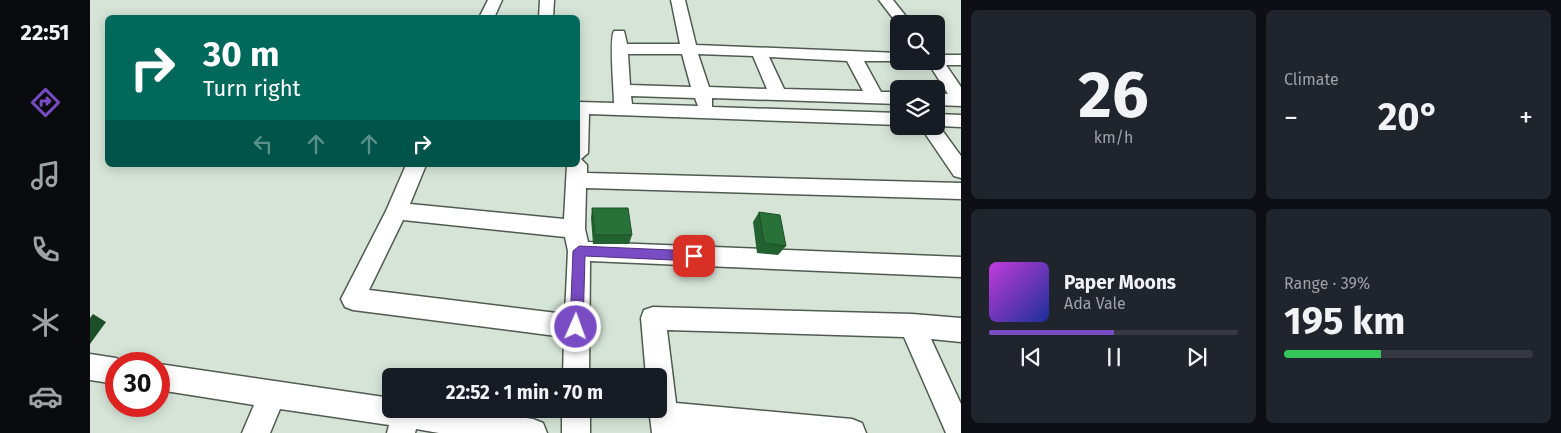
<!DOCTYPE html>
<html lang="en">
<head>
<meta charset="utf-8">
<style>
	body { margin:0; font-family:"Fira Sans",sans-serif; background:#20242c; color:#f1f3f6; height:100vh; display:flex; flex-direction:column; font-size:19px; white-space:nowrap }
	* { box-sizing:border-box; margin:0 }
	p { font-size:16px; color:#9ea1a6 }
	.icon { flex:none; width:28px; height:28px; fill:none; stroke:currentColor; stroke-width:2; stroke-linecap:round; stroke-linejoin:round }
	.map { position:relative; flex:1; overflow:hidden }
	.panel { display:flex; flex-direction:column; gap:10px; padding:10px; background:#0d0f14; width:600px }
	.panel>* { flex:none }
	.hud { position:absolute; left:15px; top:15px; width:475px; height:152px; border-radius:8px; box-shadow:0 2px 12px #0003; background:#00695c; color:#fff; overflow:hidden }
	.buttons { position:absolute; left:800px; top:15px; display:grid; gap:10px }
	.buttons a { display:grid; place-items:center; width:55px; height:55px; border-radius:8px; background:#171b24; box-shadow:0 2px 12px #0003; font-size:25px }
	.speed { position:absolute; left:15px; top:352px; display:flex; gap:10px; font-size:25px; font-weight:700; text-align:center }
	.speed>* { display:grid; place-content:center; width:65px; height:65px; border-radius:50%; background:#171b24; box-shadow:0 2px 12px #0003; line-height:1 }
	.speed .limit { border:8px solid #d22; background:#fff; color:#111 }
	.pin { position:absolute; display:grid; place-items:center; width:42px; height:42px; color:#fff; margin:-21px; border-radius:10px; box-shadow:0 2px 8px #0006 }
	.me { position:absolute; width:55px; margin:-28px; rotate:2deg; stroke-linejoin:round; filter:drop-shadow(0 0 4px #0008) }
	.turn { display:flex; align-items:center; gap:18px; height:105px; padding:0 15px; font-size:22px }
	.turn .icon { width:65px; height:65px; stroke-width:2.5 }
	.turn b { display:block; font-size:35px; line-height:42px }
	.lanes { display:flex; align-items:center; height:48px; padding:0 15px; background:#0003; justify-content:center; gap:25px; direction:ltr }
	.lanes .off { opacity:.35 }
	.big { font-size:38px; font-weight:700; line-height:1.1 }
	.panel .card { flex:1; display:flex; flex-direction:column; justify-content:center; gap:8px; min-width:0; padding:0 18px; border-radius:8px; background:#20242c }
	.panel .dial { align-items:center; gap:0 }
	.dial b { font-size:65px; line-height:1 }
	.song { display:flex; align-items:center; gap:15px }
	.cover { width:60px; height:60px; border-radius:8px; background:linear-gradient(135deg,hsl(290 70% 55%),hsl(230 70% 35%)) }
	.played { height:5px; border-radius:2px; background:linear-gradient(90deg,#7a4cc4 50%,#363941 50%) }
	.keys { display:flex; justify-content:space-around; direction:ltr }
	.heat { display:flex; justify-content:space-between; align-items:center; font-size:28px; direction:ltr }
	.charge { height:8px; border-radius:4px; background:linear-gradient(90deg,#34c759 39%,#363941 0) }
	.panel .tiles { flex:1; display:grid; gap:10px; grid-template-columns:repeat(2,1fr) }
	.trip { position:absolute; left:292px; top:368px; width:285px; height:50px; border-radius:8px; background:#171b24; box-shadow:0 2px 12px #0003; font-weight:700; line-height:50px; text-align:center }
	main { display:flex; flex:1; min-height:0 }
	.dock { display:flex; flex-direction:column; width:90px; justify-content:space-around; align-items:center; background:#090b0e; color:#9ea1a6 }
	.dock .icon { width:35px; height:35px }
	.dock .selected { color:#7a4cc4 }
	.dock b { font-size:22px; color:#f1f3f6 }
	.map>svg:first-child { display:block }
</style>
</head>
<body>
<main>
<nav class="dock">
<b>22:51</b>
<svg class="icon selected" aria-label="directions" viewBox="0 0 24 24"><path d="M12 3l9 9-9 9-9-9zM9 14v-3h6M13 9l2 2-2 2"/></svg>
<svg class="icon" aria-label="music" viewBox="0 0 24 24"><path d="M9 18V5l10-2v13"/><circle cx="6" cy="18" r="3"/><circle cx="16" cy="16" r="3"/></svg>
<svg class="icon" aria-label="phone" viewBox="0 0 24 24"><path d="M5 4h4l2 5-3 2q2 4 5 5l2-3 5 2v4C11 20 4 13 5 4z"/></svg>
<svg class="icon" aria-label="climate" viewBox="0 0 24 24"><path d="M12 3v18M4 7l16 10M4 17L20 7"/></svg>
<svg class="icon" aria-label="car" viewBox="0 0 24 24"><path d="M5 17H2v-5l4-1 3-4h7l3 4 3 1v5h-3M9 17h6M6 11h13"/><circle cx="7" cy="17" r="2"/><circle cx="17" cy="17" r="2"/></svg>
</nav>
<div class="map">
<svg width="871" height="433" viewBox="0 0 871 433">
	<rect width="100%" height="100%" fill="#d6e4d7"/>
	<g fill="none" stroke-linecap="round" stroke-linejoin="round">
		<defs>
			<g id="minor">
				<polygon points="398,0 412,0 404,18 389,18"/>
				<polygon points="450,0 464,0 463,18 449,18"/>
				<path d="M581,0H595L606,45L809,53V61H815H774L791,92H809V104L622,98V107L809,113V125L499,114L498,153L491,159L497,165V173L871,183V199L496,188L495,229L498,242L871,257V277L500,261L499,376H473L474,337L263,310L255,307L251,299L296,211L316,165H336L320,204L474,219L477,165H488V102L524,103C524,90 519,39 524,31H534L537,44H590ZM538,54H592L601,87L540,85ZM608,54L663,56L677,89L619,87ZM679,57L757,61L773,91L694,89ZM541,96L605,98L608,106L542,104ZM313,220L475,237L478,251L475,314L279,290Z"/>
				<polygon points="789,0 803,0 822,24 809,24 809,26"/>
				<polygon points="846,55 871,55 871,65 856,65 871,87 871,106 846,105 846,93 858,94 837,61 846,61"/>
				<polygon points="846,114 871,115 871,127 849,126 871,156 871,178 864,176 830,126 846,126"/>
				<polygon points="563,307 822,314 871,318 871,342 841,339 871,404 871,433 856,433 814,337 577,330 586,403 762,419 772,423 776,433 562,433 559,409 569,409 569,376 556,376 551,318 554,310"/>
				<polygon points="0,354 26,358 35,362 36,364 26,364 26,384 0,380"/>
				<polygon points="69,364 301,398 301,409 375,409 443,419 453,423 457,433 349,433 326,429 325,433 297,433 299,425 190,409 180,433 152,433 164,405 69,390"/>
				<rect x="472" y="409" width="28" height="24"/>
			</g>
		</defs>
		<use href="#minor" stroke="#4f5b50" stroke-width="3"/>
		<use href="#minor" fill="#fff" fill-rule="evenodd"/>
	</g>
	<g fill="#226130">
		<polygon points="502,208 542,235 539,244 503,244 501,218"/>
		<polygon points="669,212 696,246 688,255 667,253 663,222"/>
	</g>
	<polygon fill="#1c4f27" points="3,314 16,322 0,344 0,318"/>
	<g fill="#287138" stroke="#1c4f27">
		<polygon points="502,208 538,208 542,235 505,235"/>
		<polygon points="669,212 690,215 696,246 674,243"/>
	</g>
	<polygon fill="#7a4cc4" stroke="#4f317f" points="489,246 604,251 610,256 604,261 495,256 493,327 491,331 486,333 482,331 480,327 483,251"/>
</svg>
<div class="buttons">
<a><svg class="icon" aria-label="search" viewBox="0 0 24 24"><circle cx="10" cy="10" r="6"/><path d="M15 15l6 6"/></svg></a>
<a><svg class="icon" aria-label="layers" viewBox="0 0 24 24"><path d="M12 4l9 5-9 5-9-5zM3 14l9 5 9-5"/></svg></a>
</div>
<div class="speed"><div class="limit">30</div></div>
<div class="pin" style="left:604px;top:256px;background:#d93025"><svg class="icon" aria-label="arrive" viewBox="0 0 24 24"><path d="M6 21V4h12l-3 4 3 4H6"/></svg></div>
<svg class="me" style="left:486px;top:327px" viewBox="-20 -20 40 40"><circle r="17" fill="#7a4cc4" stroke="#fff" stroke-width="3"/><path d="M0-11L8 9 0 5-8 9z" fill="#fff"/></svg>
<div class="trip">22:52 · 1 min · 70 m</div>
<div class="hud">
<div class="turn"><svg class="icon" aria-label="right" viewBox="0 0 24 24"><path d="M7 20v-9h11M14 6l5 5-5 5"/></svg><div><b>30 m</b>Turn right</div></div>
<div class="lanes"><svg class="icon off" aria-label="left" viewBox="0 0 24 24"><path d="M17 20v-9H6M10 6l-5 5 5 5"/></svg><svg class="icon off" aria-label="ahead" viewBox="0 0 24 24"><path d="M12 20V5M6 11l6-6 6 6"/></svg><svg class="icon off" aria-label="ahead" viewBox="0 0 24 24"><path d="M12 20V5M6 11l6-6 6 6"/></svg><svg class="icon" aria-label="right" viewBox="0 0 24 24"><path d="M7 20v-9h11M14 6l5 5-5 5"/></svg></div>
</div>
</div>
<section class="panel">
<div class="tiles">
<div class="card dial"><b>26</b><p>km/h</p></div>
<div class="card"><p>Climate</p>
<div class="heat"><a>−</a><b class="big">20°</b><a>+</a></div>
</div>
<div class="card">
<div class="song"><i class="cover"></i><div><b>Paper Moons</b><p>Ada Vale</p></div></div>
<div class="played"></div>
<div class="keys"><svg class="icon" aria-label="previous" viewBox="0 0 24 24"><path d="M18 5L8 12l10 7zM5 5v14"/></svg><svg class="icon" aria-label="pause" viewBox="0 0 24 24"><path d="M8 5v14M16 5v14"/></svg><svg class="icon" aria-label="next" viewBox="0 0 24 24"><path d="M6 5l10 7-10 7zM19 5v14"/></svg></div>
</div>
<div class="card"><p>Range · 39%</p><b class="big">195 km</b><div class="charge"></div></div>
</div>
</section>
</main>
</body>
</html>
